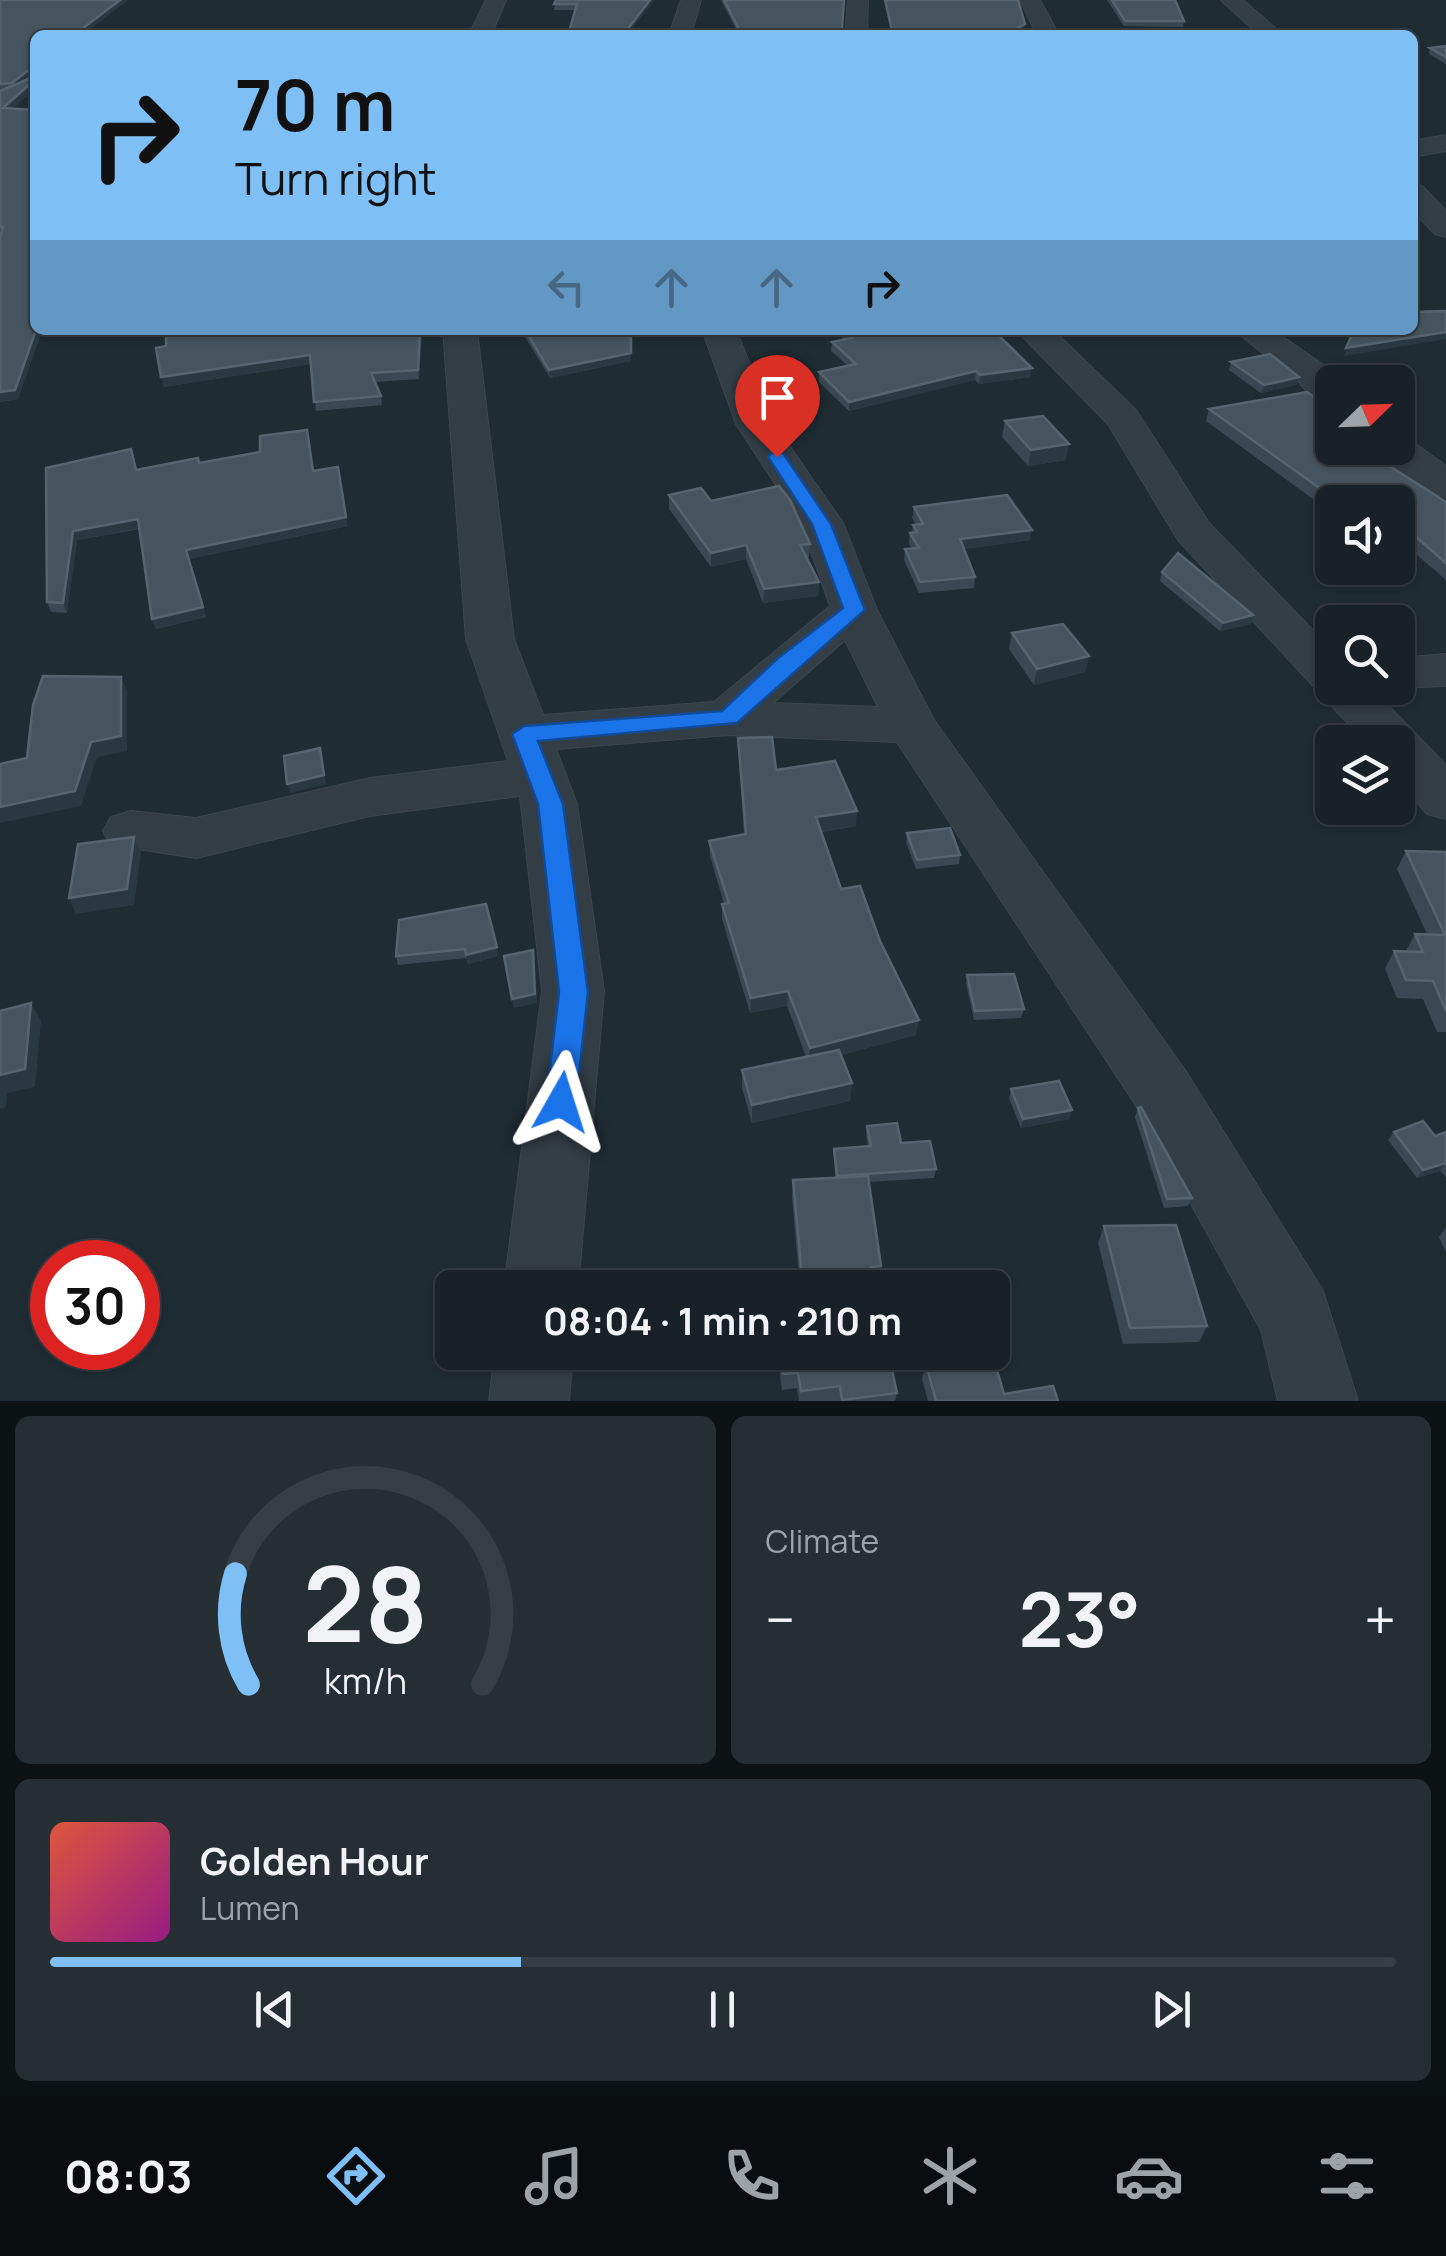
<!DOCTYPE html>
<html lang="en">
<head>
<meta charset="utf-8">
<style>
	body { margin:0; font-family:Manrope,sans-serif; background:#242e33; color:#f1f3f6; height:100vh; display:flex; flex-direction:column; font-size:38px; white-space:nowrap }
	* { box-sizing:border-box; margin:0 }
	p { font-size:32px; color:#9ea3a7 }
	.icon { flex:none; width:55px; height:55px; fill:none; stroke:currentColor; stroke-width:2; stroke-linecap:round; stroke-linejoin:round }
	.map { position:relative; height:1401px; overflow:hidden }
	.panel { display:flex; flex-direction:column; gap:15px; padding:15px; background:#0d1215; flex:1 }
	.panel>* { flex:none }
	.top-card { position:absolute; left:30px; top:30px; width:1388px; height:305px; border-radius:15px; box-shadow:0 2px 8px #0004,0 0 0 2px #363e44; background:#7ebff5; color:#111; overflow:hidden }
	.needle { width:65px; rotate:67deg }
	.buttons { position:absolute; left:1315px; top:365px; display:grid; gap:20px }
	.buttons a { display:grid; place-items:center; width:100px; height:100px; border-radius:15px; background:#172127; box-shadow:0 2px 8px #0004,0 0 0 2px #363e44; font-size:50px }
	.speed { position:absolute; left:30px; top:1240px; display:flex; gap:20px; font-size:50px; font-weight:700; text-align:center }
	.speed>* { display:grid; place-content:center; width:130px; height:130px; border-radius:50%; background:#172127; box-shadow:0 2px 8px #0004,0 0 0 2px #363e44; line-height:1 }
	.speed .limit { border:15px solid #d22; background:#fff; color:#111 }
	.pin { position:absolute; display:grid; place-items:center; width:85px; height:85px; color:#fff; margin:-102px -42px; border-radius:50% 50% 50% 0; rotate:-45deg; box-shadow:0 0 10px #0007 }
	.pin .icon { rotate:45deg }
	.me { position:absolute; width:110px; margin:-55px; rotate:6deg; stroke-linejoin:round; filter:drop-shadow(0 0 8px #0008) }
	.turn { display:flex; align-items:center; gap:35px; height:210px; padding:0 40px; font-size:45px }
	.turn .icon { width:130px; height:130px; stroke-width:2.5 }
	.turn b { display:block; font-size:70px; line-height:85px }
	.lanes { display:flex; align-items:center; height:95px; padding:0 40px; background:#0003; justify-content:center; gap:50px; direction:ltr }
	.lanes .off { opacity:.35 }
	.big { font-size:75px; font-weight:700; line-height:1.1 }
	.panel .widget { flex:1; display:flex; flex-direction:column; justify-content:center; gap:15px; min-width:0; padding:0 35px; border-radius:15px; background:#242e33 }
	.panel .dial { align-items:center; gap:0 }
	.dial svg { height:260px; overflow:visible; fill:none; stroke:#363e44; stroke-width:7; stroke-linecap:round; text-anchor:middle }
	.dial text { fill:#f1f3f6; stroke:none }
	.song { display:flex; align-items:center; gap:30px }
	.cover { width:120px; height:120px; border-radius:15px; background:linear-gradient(135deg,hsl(10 70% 55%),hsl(310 70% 35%)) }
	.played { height:10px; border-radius:5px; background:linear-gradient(90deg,#7ebff5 35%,#363e44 35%) }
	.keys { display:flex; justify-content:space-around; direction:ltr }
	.heat { display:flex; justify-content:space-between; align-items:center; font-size:55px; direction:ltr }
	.panel .tiles { flex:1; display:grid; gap:15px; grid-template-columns:1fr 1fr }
	.widget:last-child { grid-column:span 2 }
	.trip { position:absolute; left:435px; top:1270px; width:575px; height:100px; border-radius:15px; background:#172127; box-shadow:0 2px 8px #0004,0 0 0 2px #363e44; font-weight:700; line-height:100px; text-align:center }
	.menu { display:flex; height:160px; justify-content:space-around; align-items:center; background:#090d10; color:#9ea3a7 }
	.menu .icon { width:70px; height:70px }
	.menu .current { color:#7ebff5 }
	.menu b { font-size:45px; color:#f1f3f6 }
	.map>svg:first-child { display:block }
</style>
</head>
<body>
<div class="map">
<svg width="1446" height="1401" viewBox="0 0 1446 1401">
	<rect width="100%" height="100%" fill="#1f2c34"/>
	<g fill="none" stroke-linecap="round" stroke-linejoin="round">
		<defs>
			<g id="minor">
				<polygon points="486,0 506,0 491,35 469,35"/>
				<polygon points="681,0 701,0 691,35 669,35"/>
				<polygon points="848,0 868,0 867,35 845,35"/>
				<polygon points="1020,0 1040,0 1059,35 1037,35"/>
				<polygon points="1221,0 1243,0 1283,35 1259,35"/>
				<polygon points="1446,135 1446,151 1412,157 1412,141"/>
				<polygon points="1412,184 1422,186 1446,211 1446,237 1435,234 1412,210"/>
				<path d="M443,330H477L514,639L543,715L714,702L830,606L801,523L736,424L702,330H736L774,424L843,523L877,610L934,720L1185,1070L1323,1291L1358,1401H1278L1261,1330L1139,1110L897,742L728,735L556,749L577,804L604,991L578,1288H504L542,991L520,796L370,816L196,858L111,845L103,831L111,817L131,811L196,818L370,778L508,761L466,639ZM845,640L878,707L773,703Z"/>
				<polygon points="1016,330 1053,330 1136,410 1209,523 1332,650 1332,688 1371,688 1446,765 1446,819 1427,814 1398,779 1398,742 1365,742 1178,540 1108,424"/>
				<polygon points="1234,330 1273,330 1325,366 1339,382 1332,382 1332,409 1319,406 1299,382"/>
				<path d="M1398,437L1410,440L1446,466V497C1423,492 1389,468 1377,448H1398Z"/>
				<polygon points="1446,654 1446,686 1390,688 1398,688 1398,658"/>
				<polygon points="495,1352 573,1352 569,1401 489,1401"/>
			</g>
		</defs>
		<use href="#minor" stroke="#3c464f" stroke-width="2"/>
		<use href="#minor" fill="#323d45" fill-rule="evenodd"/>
	</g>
	<g fill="#3a4853">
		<polygon points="0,0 26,79 33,90 12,109 35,330 42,330 18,399 0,402 0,91 3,89 0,90"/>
		<polygon points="556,0 654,0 627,35 576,10 554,10"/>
		<polygon points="721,0 844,0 842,29 850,35 739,35"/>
		<polygon points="1107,0 1175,0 1184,21 1183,27 1124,26"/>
		<polygon points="1446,46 1446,64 1429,54 1430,48"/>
		<polygon points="422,330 419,379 375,382 381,396 382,405 316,411 311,364 164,387 166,346"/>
		<polygon points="521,330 631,330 631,361 550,378"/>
		<polygon points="833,330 993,330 1030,377 979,384 975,380 849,411 819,382 819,372 848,366 831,351 832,342 843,339"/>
		<polygon points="1231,362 1299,377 1296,385 1261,393 1229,370"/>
		<polygon points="1209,409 1332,448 1446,502 1446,580 1410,549 1398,502 1332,502 1332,513 1206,421"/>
		<polygon points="1005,421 1066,460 1028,466 1002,437"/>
		<polygon points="134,458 137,470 199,463 314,471 348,526 189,559 206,617 156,629 152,619 140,529 77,540 67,613 51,612 47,602 46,468"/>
		<polygon points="669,495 711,501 810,544 809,558 807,558 819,582 818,596 763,603 746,559 711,567 669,509"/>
		<polygon points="914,507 1030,540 964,549 975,577 974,588 919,593 904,560 905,549 912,548 909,544 910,533 912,533 913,525 916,524 912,518"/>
		<polygon points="1162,572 1253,615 1251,624 1220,631 1160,581"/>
		<polygon points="1012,633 1089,656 1085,672 1034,685 1009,649"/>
		<polygon points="738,738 776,770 856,826 821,832 841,889 880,941 916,1035 841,1055 852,1083 850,1101 752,1123 742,1088 742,1070 806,1057 787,1006 750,1013 722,919 722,904 724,904 710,856 709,841 744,835"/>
		<polygon points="907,833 960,855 959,864 916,869 906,842"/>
		<polygon points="1406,851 1446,852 1446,1032 1437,1032 1423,999 1397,998 1385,969 1394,951 1406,951 1415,934 1427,934 1397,869"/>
		<polygon points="399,920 498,956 468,964 466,958 398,965 396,956"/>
		<polygon points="967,975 1024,1009 1021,1018 974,1020 966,984"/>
		<polygon points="1011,1089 1072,1110 1069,1119 1021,1128 1009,1098"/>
		<polygon points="1138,1108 1192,1198 1188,1206 1164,1208 1135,1117"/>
		<polygon points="867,1126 901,1143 936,1169 934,1178 869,1182 881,1266 878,1283 874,1283 875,1288 800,1288 792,1197 793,1180 835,1178 834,1149 868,1146 866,1134"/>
		<polygon points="1394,1132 1435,1136 1446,1132 1446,1177 1440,1171 1417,1178 1388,1140"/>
		<polygon points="1104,1226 1207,1326 1199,1342 1123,1344 1098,1243"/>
		<polygon points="1445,1229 1446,1229 1446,1252 1439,1237"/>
		<polygon points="777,1352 888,1352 897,1393 895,1401 799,1401 797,1388 782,1390"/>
		<polygon points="926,1364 1004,1394 1058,1401 928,1401 922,1379"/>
	</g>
	<g fill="#2a3842">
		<polygon points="120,0 128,0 83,35 74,35"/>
		<polygon points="650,0 654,0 627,35 623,35"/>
		<polygon points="1025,24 1024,30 1014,35 1008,35 1008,33"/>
		<polygon points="35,65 35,73 14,89 12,83"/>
		<polygon points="31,83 33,90 5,116 3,108"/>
		<polygon points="36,330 42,330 18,399 0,402 0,392"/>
		<polygon points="420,330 422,330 419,379 418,370"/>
		<polygon points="631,330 631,361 550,378 549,370"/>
		<polygon points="1446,332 1446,339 1344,356 1346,348"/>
		<polygon points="310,355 312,364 164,387 161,377"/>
		<polygon points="1032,368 1030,377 979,384 980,375"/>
		<polygon points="976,371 975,380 849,411 849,402"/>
		<polygon points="1299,377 1296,385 1261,393 1264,385"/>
		<polygon points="1069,444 1066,460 1028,466 1031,450"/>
		<polygon points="338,467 348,526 189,559 206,617 156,629 152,619 186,550"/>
		<polygon points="138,519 142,528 77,540 67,613 63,603 73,531"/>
		<polygon points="1032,530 1030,540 958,550 960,539"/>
		<polygon points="1415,536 1410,549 1398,552 1398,541"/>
		<polygon points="746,545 746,559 711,567 711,553"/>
		<polygon points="819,582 818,596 763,603 764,589"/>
		<polygon points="1253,615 1251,624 1220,631 1223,623"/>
		<polygon points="1089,656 1085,672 1034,685 1037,669"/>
		<polygon points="121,677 127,691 127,751 97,757 81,806 0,823 0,807"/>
		<polygon points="320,748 326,784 290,793 287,784"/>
		<polygon points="857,811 856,826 815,832 816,817"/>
		<polygon points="134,837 141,853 134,905 76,914 69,898"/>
		<polygon points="497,947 498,956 468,964 466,955"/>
		<polygon points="533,950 537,1003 514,1008 512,999"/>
		<polygon points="788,991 787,1006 750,1013 751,998"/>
		<polygon points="31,1003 41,1021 35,1087 7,1093 6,1107 0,1109 0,1075"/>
		<polygon points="919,1020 916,1035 808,1064 810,1048"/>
		<polygon points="852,1083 850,1101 752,1123 752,1105"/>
		<polygon points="1072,1110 1069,1119 1021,1128 1023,1119"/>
		<polygon points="1446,1163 1440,1171 1417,1178 1423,1170"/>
	</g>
	<g fill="#46545f" stroke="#56646f" stroke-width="2.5">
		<polygon points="0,0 120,0 74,35 35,35 35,65 12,83 0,84"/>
		<polygon points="556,0 650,0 623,35 568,35 577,4 554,4"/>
		<polygon points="724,0 844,0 842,29 850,33 850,35 742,35"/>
		<polygon points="885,0 1018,0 1025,24 1008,33 1008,35 893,35"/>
		<polygon points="1112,0 1175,0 1184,21 1125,21"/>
		<polygon points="1446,46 1446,57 1430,48"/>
		<polygon points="28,79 31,83 3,108 35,110 36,330 15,390 0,392 0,237 3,227 0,227 0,91"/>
		<polygon points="1446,311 1446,332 1346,348 1354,330 1412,330 1412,312"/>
		<polygon points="166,330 420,330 418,370 371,373 381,396 314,402 310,355 161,377 156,348 166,346"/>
		<polygon points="525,330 631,330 631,353 549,370"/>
		<polygon points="844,330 993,330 1032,368 980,375 976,371 849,402 819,372 856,364 832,342 852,338"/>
		<polygon points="1270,354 1299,377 1264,385 1231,362"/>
		<polygon points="1307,392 1332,410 1332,448 1361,448 1446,502 1446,563 1415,536 1398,541 1398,502 1339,502 1209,409"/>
		<polygon points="1043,416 1069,444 1031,450 1005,421"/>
		<polygon points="307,430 313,471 338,467 346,517 186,550 203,607 152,619 138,519 73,531 63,603 47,602 46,468 131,449 136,470 198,458 199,463 260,452 260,436"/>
		<polygon points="779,486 790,500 810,544 800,545 819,582 764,589 746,545 711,553 669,495 701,488 711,501"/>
		<polygon points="1007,495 1032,530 960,539 975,577 920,582 905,549 919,548 910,533 917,532 913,525 923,524 914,507"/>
		<polygon points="1178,553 1253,615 1223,623 1162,572"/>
		<polygon points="1063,624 1089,656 1037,669 1012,633"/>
		<polygon points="43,676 121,677 121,736 91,742 75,791 0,807 0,764 27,758 33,705"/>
		<polygon points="772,737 776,770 835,761 857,811 816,817 841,889 860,886 880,941 919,1020 810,1048 788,991 751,998 722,904 729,903 709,841 746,834 738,738"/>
		<polygon points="320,748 324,775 287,784 284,756"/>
		<polygon points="950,828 960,855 917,860 907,833"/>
		<polygon points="134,837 127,889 69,898 78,844"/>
		<polygon points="1406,851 1446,852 1446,1011 1433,981 1406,980 1394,951 1423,952 1415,934 1445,935"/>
		<polygon points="486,904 497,947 466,955 465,949 396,956 399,920"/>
		<polygon points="533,950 535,994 512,999 504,956"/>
		<polygon points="1014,974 1024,1009 975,1011 967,975"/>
		<polygon points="31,1003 25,1069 0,1075 0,1011"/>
		<polygon points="839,1050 852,1083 752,1105 742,1070"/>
		<polygon points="1059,1081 1072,1110 1023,1119 1011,1089"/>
		<polygon points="1141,1107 1192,1198 1167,1199 1138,1108"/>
		<polygon points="1423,1121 1435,1136 1446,1132 1446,1163 1423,1170 1394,1132"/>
		<polygon points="897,1123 901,1143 930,1141 936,1169 837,1176 834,1149 871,1146 867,1126"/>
		<polygon points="868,1176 881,1266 871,1267 875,1288 803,1288 793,1180"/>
		<polygon points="1176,1225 1207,1326 1130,1328 1104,1226"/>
		<polygon points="780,1352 888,1352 897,1393 842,1400 840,1386 801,1391 798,1373 783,1374"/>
		<polygon points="992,1353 1004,1394 1053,1386 1058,1401 936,1401 926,1364"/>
	</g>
	<polygon fill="#1a73e8" stroke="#114b97" stroke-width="2.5" points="771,453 783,453 831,524 865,610 737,723 538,741 563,804 588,992 576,1102 572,1112 561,1116 550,1112 546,1102 559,992 538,804 512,734 524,726 722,711 777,659 843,608 812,524 768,457"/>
</svg>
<div class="buttons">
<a><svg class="needle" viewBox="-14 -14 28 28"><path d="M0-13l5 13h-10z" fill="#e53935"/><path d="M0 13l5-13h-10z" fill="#9ea3a7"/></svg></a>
<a><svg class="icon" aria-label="sound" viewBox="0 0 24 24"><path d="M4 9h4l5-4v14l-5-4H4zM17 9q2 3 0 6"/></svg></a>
<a><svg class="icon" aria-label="search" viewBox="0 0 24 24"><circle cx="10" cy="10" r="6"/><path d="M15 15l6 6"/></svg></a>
<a><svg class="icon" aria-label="layers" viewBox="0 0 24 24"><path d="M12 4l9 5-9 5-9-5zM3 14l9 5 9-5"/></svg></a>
</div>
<div class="speed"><div class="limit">30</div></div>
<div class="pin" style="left:777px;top:457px;background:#d93025"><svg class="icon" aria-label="arrive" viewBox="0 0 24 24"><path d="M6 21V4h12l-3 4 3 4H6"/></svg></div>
<svg class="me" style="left:561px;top:1102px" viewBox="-20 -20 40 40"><path d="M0-17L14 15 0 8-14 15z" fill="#1a73e8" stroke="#fff" stroke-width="4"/></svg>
<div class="trip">08:04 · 1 min · 210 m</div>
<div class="top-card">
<div class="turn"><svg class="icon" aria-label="right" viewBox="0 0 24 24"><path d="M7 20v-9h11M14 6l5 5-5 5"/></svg><div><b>70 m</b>Turn right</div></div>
<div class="lanes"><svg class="icon off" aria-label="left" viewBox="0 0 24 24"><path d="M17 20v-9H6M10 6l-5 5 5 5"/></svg><svg class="icon off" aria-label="ahead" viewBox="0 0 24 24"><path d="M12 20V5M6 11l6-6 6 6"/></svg><svg class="icon off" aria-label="ahead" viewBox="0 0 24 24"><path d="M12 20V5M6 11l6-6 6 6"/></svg><svg class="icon" aria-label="right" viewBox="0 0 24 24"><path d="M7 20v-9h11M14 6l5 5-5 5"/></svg></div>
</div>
</div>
<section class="panel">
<div class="tiles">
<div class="widget dial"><svg viewBox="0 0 100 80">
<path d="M14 69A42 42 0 1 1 86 69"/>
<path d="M14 69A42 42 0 0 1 10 35" stroke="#7ebff5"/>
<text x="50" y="56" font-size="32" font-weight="700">28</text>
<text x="50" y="72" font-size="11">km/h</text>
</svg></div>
<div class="widget"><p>Climate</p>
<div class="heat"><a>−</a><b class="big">23°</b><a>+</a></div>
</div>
<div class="widget">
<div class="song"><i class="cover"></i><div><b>Golden Hour</b><p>Lumen</p></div></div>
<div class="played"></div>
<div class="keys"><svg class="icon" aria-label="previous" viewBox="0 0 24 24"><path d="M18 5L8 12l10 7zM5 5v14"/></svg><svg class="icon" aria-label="pause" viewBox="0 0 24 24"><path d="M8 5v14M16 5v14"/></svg><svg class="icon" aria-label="next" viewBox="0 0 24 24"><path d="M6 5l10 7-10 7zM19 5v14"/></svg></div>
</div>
</div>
</section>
<nav class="menu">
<b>08:03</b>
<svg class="icon current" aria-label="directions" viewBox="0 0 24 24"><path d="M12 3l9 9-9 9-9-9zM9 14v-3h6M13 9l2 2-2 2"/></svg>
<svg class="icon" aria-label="music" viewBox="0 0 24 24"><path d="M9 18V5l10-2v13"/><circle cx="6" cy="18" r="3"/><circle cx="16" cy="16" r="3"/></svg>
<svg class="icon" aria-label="phone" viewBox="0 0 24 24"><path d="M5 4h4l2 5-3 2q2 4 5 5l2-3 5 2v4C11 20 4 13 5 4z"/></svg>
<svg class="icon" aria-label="climate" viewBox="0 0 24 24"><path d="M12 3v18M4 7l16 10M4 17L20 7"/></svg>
<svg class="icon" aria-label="car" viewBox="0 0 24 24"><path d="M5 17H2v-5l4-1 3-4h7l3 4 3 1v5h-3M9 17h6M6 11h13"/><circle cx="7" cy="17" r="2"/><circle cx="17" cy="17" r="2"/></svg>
<svg class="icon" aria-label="filters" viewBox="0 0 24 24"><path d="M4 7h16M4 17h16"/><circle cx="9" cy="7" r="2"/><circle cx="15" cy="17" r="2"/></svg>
</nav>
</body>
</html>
